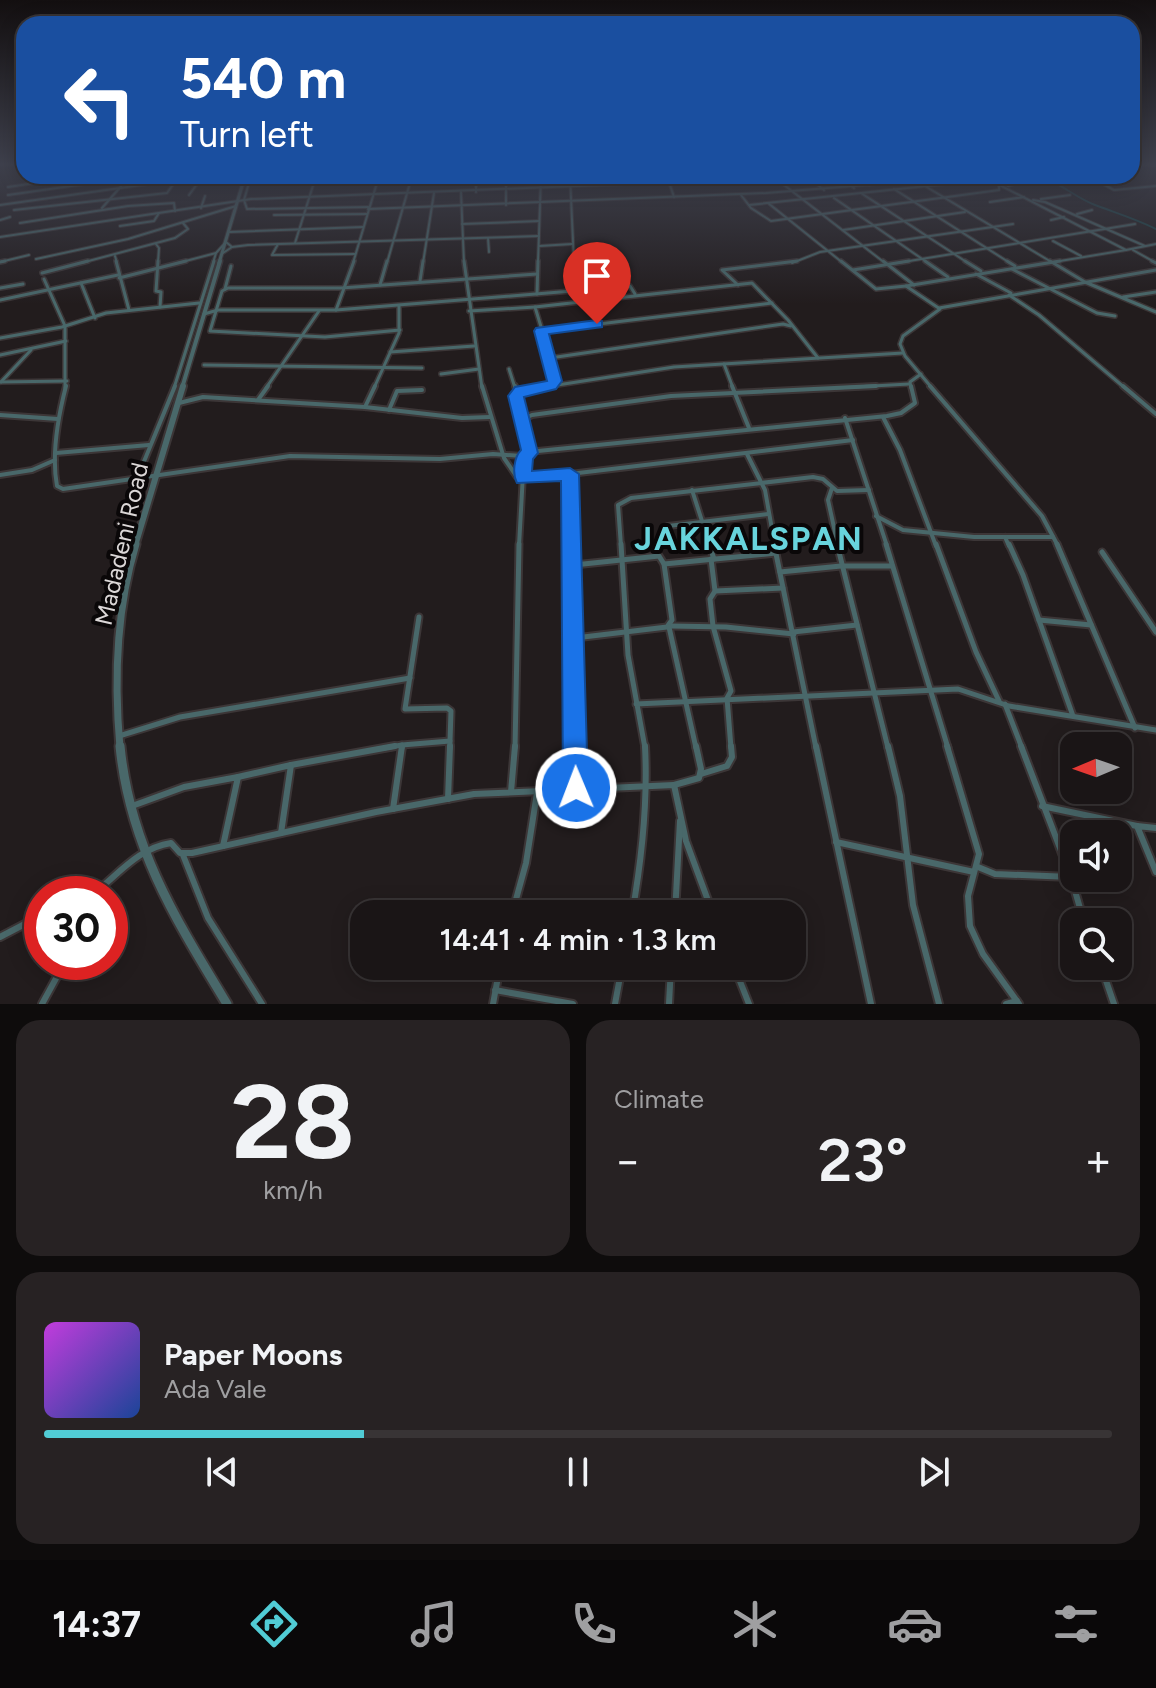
<!DOCTYPE html>
<html lang="en">
<head>
<meta charset="utf-8">
<style>
	body { margin:0; font-family:Figtree,sans-serif; background:#272223; color:#f1f3f6; height:100vh; display:flex; flex-direction:column; font-size:30px; white-space:nowrap }
	* { box-sizing:border-box; margin:0 }
	p { font-size:26px; color:#9f9fa1 }
	.icon { flex:none; width:44px; height:44px; fill:none; stroke:currentColor; stroke-width:2; stroke-linecap:round; stroke-linejoin:round }
	.map { position:relative; height:1004px; overflow:hidden }
	.side { display:flex; flex-direction:column; gap:16px; padding:16px; background:#0e0c0c; flex:1 }
	.side>* { flex:none }
	.guide { position:absolute; left:16px; top:16px; width:1124px; height:168px; border-radius:24px; box-shadow:0 4px 20px #0003,0 0 0 2px #383435; background:#1a4fa0; color:#fff; overflow:hidden }
	.needle { width:52px; rotate:268deg }
	.tools { position:absolute; left:1060px; top:732px; display:grid; gap:16px }
	.tools a { display:grid; place-items:center; width:72px; height:72px; border-radius:16px; background:#1a1516; box-shadow:0 4px 20px #0003,0 0 0 2px #383435; font-size:40px }
	.speed { position:absolute; left:24px; top:876px; display:flex; gap:16px; font-size:40px; font-weight:700; text-align:center }
	.speed>* { display:grid; place-content:center; width:104px; height:104px; border-radius:50%; background:#1a1516; box-shadow:0 4px 20px #0003,0 0 0 2px #383435; line-height:1 }
	.speed .limit { border:12px solid #d22; background:#fff; color:#111 }
	.pin { position:absolute; display:grid; place-items:center; width:68px; height:68px; color:#fff; margin:-82px -34px; border-radius:50% 50% 50% 0; rotate:-45deg; box-shadow:0 0 8px #0007 }
	.pin .icon { rotate:45deg }
	.me { position:absolute; width:88px; margin:-44px; rotate:359deg; stroke-linejoin:round; filter:drop-shadow(0 0 6px #0008) }
	.turn { display:flex; align-items:center; gap:28px; height:168px; padding:0 32px; font-size:36px }
	.turn .icon { width:104px; height:104px; stroke-width:2.5 }
	.turn b { display:block; font-size:56px; line-height:68px }
	.big { font-size:60px; font-weight:600; line-height:1.1 }
	.side .widget { flex:1; display:flex; flex-direction:column; justify-content:center; gap:12px; min-width:0; padding:0 28px; border-radius:24px; background:#272223 }
	.side .dial { align-items:center; gap:0 }
	.dial b { font-size:104px; line-height:1 }
	.song { display:flex; align-items:center; gap:24px }
	.cover { width:96px; height:96px; border-radius:12px; background:linear-gradient(135deg,hsl(290 70% 55%),hsl(220 70% 35%)) }
	.played { height:8px; border-radius:4px; background:linear-gradient(90deg,#51ccd5 30%,#383435 30%) }
	.keys { display:flex; justify-content:space-around; direction:ltr }
	.heat { display:flex; justify-content:space-between; align-items:center; font-size:44px; direction:ltr }
	.side .tiles { flex:1; display:grid; gap:16px; grid-template-columns:1fr 1fr }
	.widget:last-child { grid-column:span 2 }
	.trip { position:absolute; left:350px; top:900px; width:456px; height:80px; border-radius:24px; background:#1a1516; box-shadow:0 4px 20px #0003,0 0 0 2px #383435; font-weight:600; line-height:80px; text-align:center }
	.tabs { display:flex; height:128px; justify-content:space-around; align-items:center; background:#0a0809; color:#9f9fa1 }
	.tabs .icon { width:56px; height:56px }
	.tabs .active { color:#51ccd5 }
	.tabs b { font-size:36px; color:#f1f3f6 }
	.map>svg:first-child { display:block }
</style>
</head>
<body>
<div class="map">
<svg width="1156" height="1004" viewBox="0 0 1156 1004">
	<rect width="100%" height="100%" fill="#221c1d"/>
	<g fill="none" stroke-linecap="round" stroke-linejoin="round">
		<path stroke="#1a474a" stroke-width="2" d="M1037,176C1057,180 1074,197 1095,205C1116,213 1136,219 1156,229"/>
		<defs>
			<g id="minor-far4">
				<polyline points="0,164 24,165"/>
				<polyline points="251,176 244,200 247,209 369,207"/>
				<polyline points="377,176 394,176"/>
				<polyline points="476,176 476,192"/>
				<polyline points="506,176 506,205"/>
				<polyline points="570,176 574,263"/>
				<polyline points="636,176 640,184"/>
				<polyline points="807,176 775,178 885,263"/>
				<polyline points="807,176 824,190"/>
				<polyline points="837,176 854,188"/>
				<polyline points="857,176 869,185"/>
				<polyline points="892,176 901,182"/>
				<polyline points="982,176 1126,250 1048,263"/>
				<polyline points="1088,176 1114,190 1156,186"/>
				<polyline points="108,178 130,176"/>
				<polyline points="316,178 369,176"/>
				<polyline points="669,182 674,197"/>
				<polyline points="38,183 43,176"/>
				<polyline points="920,183 1053,263"/>
				<polyline points="248,184 476,180"/>
				<polyline points="1008,186 1021,182"/>
				<polyline points="8,187 82,176"/>
				<polyline points="894,189 1010,263"/>
				<polyline points="461,192 464,263"/>
				<polyline points="861,193 968,263"/>
				<polyline points="8,195 106,181"/>
				<polyline points="189,195 203,176"/>
				<polyline points="741,195 751,208 771,221 999,190 999,185"/>
				<polyline points="834,198 928,263"/>
				<polyline points="1041,199 1070,195"/>
				<polyline points="1033,200 1045,202 1145,246"/>
				<polyline points="990,202 1024,197"/>
				<polyline points="768,203 843,263"/>
				<polyline points="0,205 205,176"/>
				<polyline points="749,205 955,183 949,179"/>
				<polyline points="102,208 130,176"/>
				<polyline points="201,208 205,196"/>
				<polyline points="368,209 766,193 976,176"/>
				<polyline points="14,210 167,193 179,176"/>
				<polyline points="1077,214 1092,210"/>
				<polyline points="274,215 367,214"/>
				<polyline points="0,220 10,217"/>
				<polyline points="1051,220 1064,217"/>
				<polyline points="20,223 128,206 174,203 175,211"/>
				<polyline points="462,224 539,221"/>
				<polyline points="120,226 154,221 159,213"/>
				<polyline points="843,230 965,212"/>
				<polyline points="229,232 363,227"/>
				<polyline points="0,237 251,199 775,178"/>
				<polyline points="488,238 489,252"/>
				<polyline points="1053,241 1081,256"/>
				<polyline points="295,243 316,176"/>
				<polyline points="156,244 159,248 158,263"/>
				<polyline points="278,244 272,255 355,254"/>
				<polyline points="539,246 572,244"/>
				<polyline points="1126,250 1156,244"/>
				<polyline points="1133,250 1156,263"/>
				<polyline points="223,253 232,247 248,245 539,236"/>
				<polyline points="115,256 117,263"/>
				<polyline points="36,259 128,239 236,206"/>
				<polyline points="0,262 29,255"/>
				<polyline points="81,263 175,238 188,229 183,223"/>
				<polyline points="178,263 216,253"/>
				<polyline points="213,263 216,253 226,242 232,247"/>
				<polyline points="353,263 379,176"/>
				<polyline points="387,263 412,176"/>
				<polyline points="423,263 434,193"/>
				<polyline points="538,263 541,176"/>
				<polyline points="792,263 820,252 1013,224"/>
				<polyline points="897,263 1135,224"/>
			</g>
			<g id="minor-far3">
				<polyline points="116,261 129,310"/>
				<polyline points="158,261 156,291 161,292 160,307"/>
				<polyline points="464,261 482,388"/>
				<polyline points="574,261 575,288"/>
				<polyline points="841,261 876,289 906,286"/>
				<polyline points="883,261 914,285"/>
				<polyline points="925,261 948,277"/>
				<polyline points="965,261 981,271"/>
				<polyline points="1007,261 1015,266"/>
				<polyline points="1050,261 1085,282 1156,312"/>
				<polyline points="1152,261 1156,263"/>
				<polyline points="0,262 5,261"/>
				<polyline points="1012,269 1097,313 1115,316"/>
				<polyline points="853,270 909,261"/>
				<polyline points="42,273 88,261"/>
				<polyline points="976,274 1011,293"/>
				<polyline points="119,278 186,261"/>
				<polyline points="44,279 65,326 65,388"/>
				<polyline points="420,281 423,261"/>
				<polyline points="81,283 95,318"/>
				<polyline points="380,285 387,261"/>
				<polyline points="738,285 722,270 797,261"/>
				<polyline points="0,288 23,284"/>
				<polyline points="225,289 231,266"/>
				<polyline points="537,294 538,261"/>
				<polyline points="1009,295 1039,315 1125,388"/>
				<polyline points="1123,297 1156,292"/>
				<polyline points="0,300 118,275"/>
				<polyline points="939,308 1156,270"/>
				<polyline points="336,310 354,261"/>
				<polyline points="469,311 535,307"/>
				<polyline points="204,314 218,310 336,310 572,291 575,288 630,286 635,294"/>
				<polyline points="400,330 325,337 210,331 222,291 228,288 341,288 537,274"/>
				<polyline points="541,331 772,303"/>
				<polyline points="0,338 62,327 106,313 199,303"/>
				<polyline points="390,352 474,346"/>
				<polyline points="0,355 66,341"/>
				<polyline points="550,358 783,324 791,326"/>
				<polyline points="724,364 733,388"/>
				<polyline points="204,365 422,368"/>
				<polyline points="509,369 515,388"/>
				<polyline points="441,374 479,369"/>
				<polyline points="0,382 67,381"/>
				<polyline points="1,382 31,350"/>
				<polyline points="553,384 553,366 535,307 752,283 788,320 818,358"/>
				<polyline points="174,388 214,261"/>
				<polyline points="266,388 319,311"/>
				<polyline points="374,388 399,333 399,306"/>
				<polyline points="538,388 674,367 903,353"/>
				<polyline points="836,388 909,384"/>
				<polyline points="911,388 910,382 921,374"/>
				<polyline points="932,388 905,356 900,344 903,336 940,309 906,286 1060,261"/>
			</g>
			<g id="minor-far2">
				<path d="M66,386C58,417 51,454 57,486L63,489L290,456L440,459L493,454L522,456L538,451L887,416L901,413L915,403L911,386"/>
				<polyline points="482,386 504,458 517,477 570,474 853,440"/>
				<polyline points="515,386 517,393"/>
				<polyline points="732,386 749,428"/>
				<polyline points="930,386 1042,516 1058,546"/>
				<polyline points="1123,386 1156,414"/>
				<polyline points="258,400 268,386"/>
				<polyline points="179,403 203,397 365,407 462,418 490,417"/>
				<polyline points="365,407 375,386"/>
				<polyline points="389,410 397,391 422,390"/>
				<polyline points="0,415 58,419"/>
				<polyline points="883,417 900,450 936,546"/>
				<polyline points="845,418 887,546"/>
				<polyline points="521,420 532,415 671,396 876,386"/>
				<polyline points="56,453 149,445"/>
				<polyline points="530,453 517,393 551,386"/>
				<polyline points="747,454 765,490 775,546"/>
				<polyline points="0,475 32,470 55,460"/>
				<polyline points="570,475 571,546"/>
				<polyline points="136,481 175,386"/>
				<polyline points="832,488 828,500 838,546"/>
				<polyline points="692,490 710,546"/>
				<polyline points="876,516 903,530 974,537 1053,537"/>
				<polyline points="668,526 768,514"/>
				<polyline points="1005,537 1009,546"/>
				<polyline points="519,546 524,456"/>
				<polyline points="621,546 618,505 631,498 813,477 823,479 837,491 869,490"/>
			</g>
			<g id="minor-far1">
				<polyline points="571,544 575,748"/>
				<polyline points="621,544 628,655 645,748"/>
				<polyline points="709,544 714,559"/>
				<polyline points="774,544 816,748"/>
				<polyline points="837,544 888,748"/>
				<polyline points="886,544 948,748"/>
				<polyline points="936,544 976,652 999,701"/>
				<polyline points="1009,544 1023,575 1073,716"/>
				<polyline points="1057,544 1135,728"/>
				<polyline points="1102,552 1156,632"/>
				<polyline points="711,559 715,591 710,599 713,626 731,691 727,698 731,748"/>
				<polyline points="664,564 776,553"/>
				<polyline points="574,565 659,556 664,564 672,620 667,627 575,638"/>
				<polyline points="780,572 841,566 892,566"/>
				<polyline points="715,591 783,588"/>
				<polyline points="419,617 405,709 447,708 451,711 450,741"/>
				<polyline points="1039,620 1091,625"/>
				<polyline points="671,626 726,627 794,634"/>
				<polyline points="669,627 696,748"/>
				<polyline points="793,632 857,625"/>
				<polyline points="636,704 958,689 1009,706 1156,730"/>
				<polyline points="1005,704 1022,748"/>
				<polyline points="119,736 180,717 410,678"/>
				<polyline points="402,745 450,741 450,748"/>
				<polyline points="384,748 402,745 402,748"/>
				<polyline points="515,748 519,544"/>
			</g>
			<g id="minor">
				<polyline points="575,746 576,788"/>
				<polyline points="816,746 871,1004"/>
				<polyline points="888,746 900,796 913,905 939,1004"/>
				<polyline points="947,746 979,854 968,896 970,926 983,954 1019,1004"/>
				<polyline points="1021,746 1071,877"/>
				<polyline points="291,765 395,746"/>
				<polyline points="701,774 727,766 732,757 731,746"/>
				<polyline points="238,777 291,765 281,833"/>
				<polyline points="674,785 699,778 701,769 696,746"/>
				<polyline points="511,792 515,746"/>
				<polyline points="448,799 450,746"/>
				<polyline points="132,806 184,787 238,777 223,846"/>
				<polyline points="1042,806 1137,826"/>
				<polyline points="393,809 402,746"/>
				<polyline points="1156,828 1137,826 1156,872"/>
				<polyline points="836,842 974,872"/>
				<polyline points="183,855 208,918 262,1004"/>
				<polyline points="978,867 995,874 1071,877 1084,922"/>
				<path d="M93,894C118,875 138,848 171,843L180,853H192L376,812L474,794L674,785L686,841L713,914"/>
				<polyline points="512,914 526,863 537,793"/>
				<path d="M632,914C642,858 648,803 645,746"/>
				<polyline points="675,914 680,821"/>
				<polyline points="0,937 42,915"/>
				<polyline points="734,966 749,1004"/>
				<polyline points="1101,966 1114,1004"/>
				<polyline points="495,990 573,1004"/>
				<polyline points="42,1004 65,962"/>
				<polyline points="493,1004 500,966"/>
				<polyline points="615,1004 622,966"/>
				<polyline points="669,1004 671,966"/>
				<polyline points="1006,1004 1017,1001"/>
			</g>
			<g id="tertiary-far4">
				<polyline points="1134,164 1156,165"/>
				<polyline points="219,263 245,176"/>
			</g>
			<polyline id="tertiary-far3" points="182,388 220,261"/>
			<polyline id="tertiary-far2" points="135,546 183,386"/>
			<path id="tertiary-far1" d="M120,748C114,681 116,610 136,544"/>
			<path id="tertiary" d="M120,746C130,847 176,920 227,1004"/>
		</defs>
		<use href="#minor-far4" stroke="#3c3637" stroke-width="4"/>
		<use href="#minor-far3" stroke="#3c3637" stroke-width="6"/>
		<use href="#minor-far2" stroke="#3c3637" stroke-width="8"/>
		<use href="#minor-far1" stroke="#3c3637" stroke-width="9"/>
		<use href="#minor" stroke="#3c3637" stroke-width="10"/>
		<use href="#tertiary-far4" stroke="#3c3637" stroke-width="5"/>
		<use href="#tertiary-far3" stroke="#3c3637" stroke-width="7"/>
		<use href="#tertiary-far2" stroke="#3c3637" stroke-width="10"/>
		<use href="#tertiary-far1" stroke="#3c3637" stroke-width="11"/>
		<use href="#tertiary" stroke="#3c3637" stroke-width="13"/>
		<use href="#minor-far4" stroke="#49686a" stroke-width="2"/>
		<use href="#minor-far3" stroke="#49686a" stroke-width="3"/>
		<use href="#minor-far2" stroke="#49686a" stroke-width="4"/>
		<use href="#minor-far1" stroke="#49686a" stroke-width="5"/>
		<use href="#minor" stroke="#49686a" stroke-width="6"/>
		<use href="#tertiary-far4" stroke="#49686a" stroke-width="3"/>
		<use href="#tertiary-far3" stroke="#49686a" stroke-width="4"/>
		<use href="#tertiary-far2" stroke="#49686a" stroke-width="6"/>
		<use href="#tertiary-far1" stroke="#49686a" stroke-width="7"/>
		<use href="#tertiary" stroke="#49686a" stroke-width="9"/>
	</g>
	<linearGradient id="sky" x2="0" y2="1"><stop stop-color="#130f10"/><stop offset="0.54" stop-color="#3e404c"/><stop offset="1" stop-color="#3e404c" stop-opacity="0"/></linearGradient>
	<rect width="1156" height="304" fill="url(#sky)"/>
	<path fill="#1a73e8" stroke="#114b97" stroke-width="2" d="M597,320L602,321V327L549,334L562,381L556,389L524,397L538,453L533,459L532,471L570,468L579,474L588,788L585,797L576,801L567,797L563,788L561,481L517,483C512,474 514,457 521,450L508,396L515,387L547,381L534,331L536,328Z"/>
	<g text-anchor="middle" stroke-width="8" stroke-linejoin="round" paint-order="stroke">
		<g font-size="24" fill="#dbd7d7" stroke="#0a0708">
			<text transform="translate(122 544) rotate(-77)" y="8">Madadeni Road</text>
		</g>
		<g font-size="32" font-weight="bold" letter-spacing="2" fill="#68d4dd" stroke="#0a0708">
			<text x="749" y="550">JAKKALSPAN</text>
		</g>
	</g>
</svg>
<div class="tools">
<a><svg class="needle" viewBox="-14 -14 28 28"><path d="M0-13l5 13h-10z" fill="#e53935"/><path d="M0 13l5-13h-10z" fill="#9f9fa1"/></svg></a>
<a><svg class="icon" aria-label="sound" viewBox="0 0 24 24"><path d="M4 9h4l5-4v14l-5-4H4zM17 9q2 3 0 6"/></svg></a>
<a><svg class="icon" aria-label="search" viewBox="0 0 24 24"><circle cx="10" cy="10" r="6"/><path d="M15 15l6 6"/></svg></a>
</div>
<div class="speed"><div class="limit">30</div></div>
<div class="pin" style="left:597px;top:324px;background:#d93025"><svg class="icon" aria-label="arrive" viewBox="0 0 24 24"><path d="M6 21V4h12l-3 4 3 4H6"/></svg></div>
<svg class="me" style="left:576px;top:788px" viewBox="-20 -20 40 40"><circle r="17" fill="#1a73e8" stroke="#fff" stroke-width="3"/><path d="M0-11L8 9 0 5-8 9z" fill="#fff"/></svg>
<div class="trip">14:41 · 4 min · 1.3 km</div>
<div class="guide">
<div class="turn"><svg class="icon" aria-label="left" viewBox="0 0 24 24"><path d="M17 20v-9H6M10 6l-5 5 5 5"/></svg><div><b>540 m</b>Turn left</div></div>
</div>
</div>
<section class="side">
<div class="tiles">
<div class="widget dial"><b>28</b><p>km/h</p></div>
<div class="widget"><p>Climate</p>
<div class="heat"><a>−</a><b class="big">23°</b><a>+</a></div>
</div>
<div class="widget">
<div class="song"><i class="cover"></i><div><b>Paper Moons</b><p>Ada Vale</p></div></div>
<div class="played"></div>
<div class="keys"><svg class="icon" aria-label="previous" viewBox="0 0 24 24"><path d="M18 5L8 12l10 7zM5 5v14"/></svg><svg class="icon" aria-label="pause" viewBox="0 0 24 24"><path d="M8 5v14M16 5v14"/></svg><svg class="icon" aria-label="next" viewBox="0 0 24 24"><path d="M6 5l10 7-10 7zM19 5v14"/></svg></div>
</div>
</div>
</section>
<nav class="tabs">
<b>14:37</b>
<svg class="icon active" aria-label="directions" viewBox="0 0 24 24"><path d="M12 3l9 9-9 9-9-9zM9 14v-3h6M13 9l2 2-2 2"/></svg>
<svg class="icon" aria-label="music" viewBox="0 0 24 24"><path d="M9 18V5l10-2v13"/><circle cx="6" cy="18" r="3"/><circle cx="16" cy="16" r="3"/></svg>
<svg class="icon" aria-label="phone" viewBox="0 0 24 24"><path d="M5 4h4l2 5-3 2q2 4 5 5l2-3 5 2v4C11 20 4 13 5 4z"/></svg>
<svg class="icon" aria-label="climate" viewBox="0 0 24 24"><path d="M12 3v18M4 7l16 10M4 17L20 7"/></svg>
<svg class="icon" aria-label="car" viewBox="0 0 24 24"><path d="M5 17H2v-5l4-1 3-4h7l3 4 3 1v5h-3M9 17h6M6 11h13"/><circle cx="7" cy="17" r="2"/><circle cx="17" cy="17" r="2"/></svg>
<svg class="icon" aria-label="filters" viewBox="0 0 24 24"><path d="M4 7h16M4 17h16"/><circle cx="9" cy="7" r="2"/><circle cx="15" cy="17" r="2"/></svg>
</nav>
</body>
</html>
